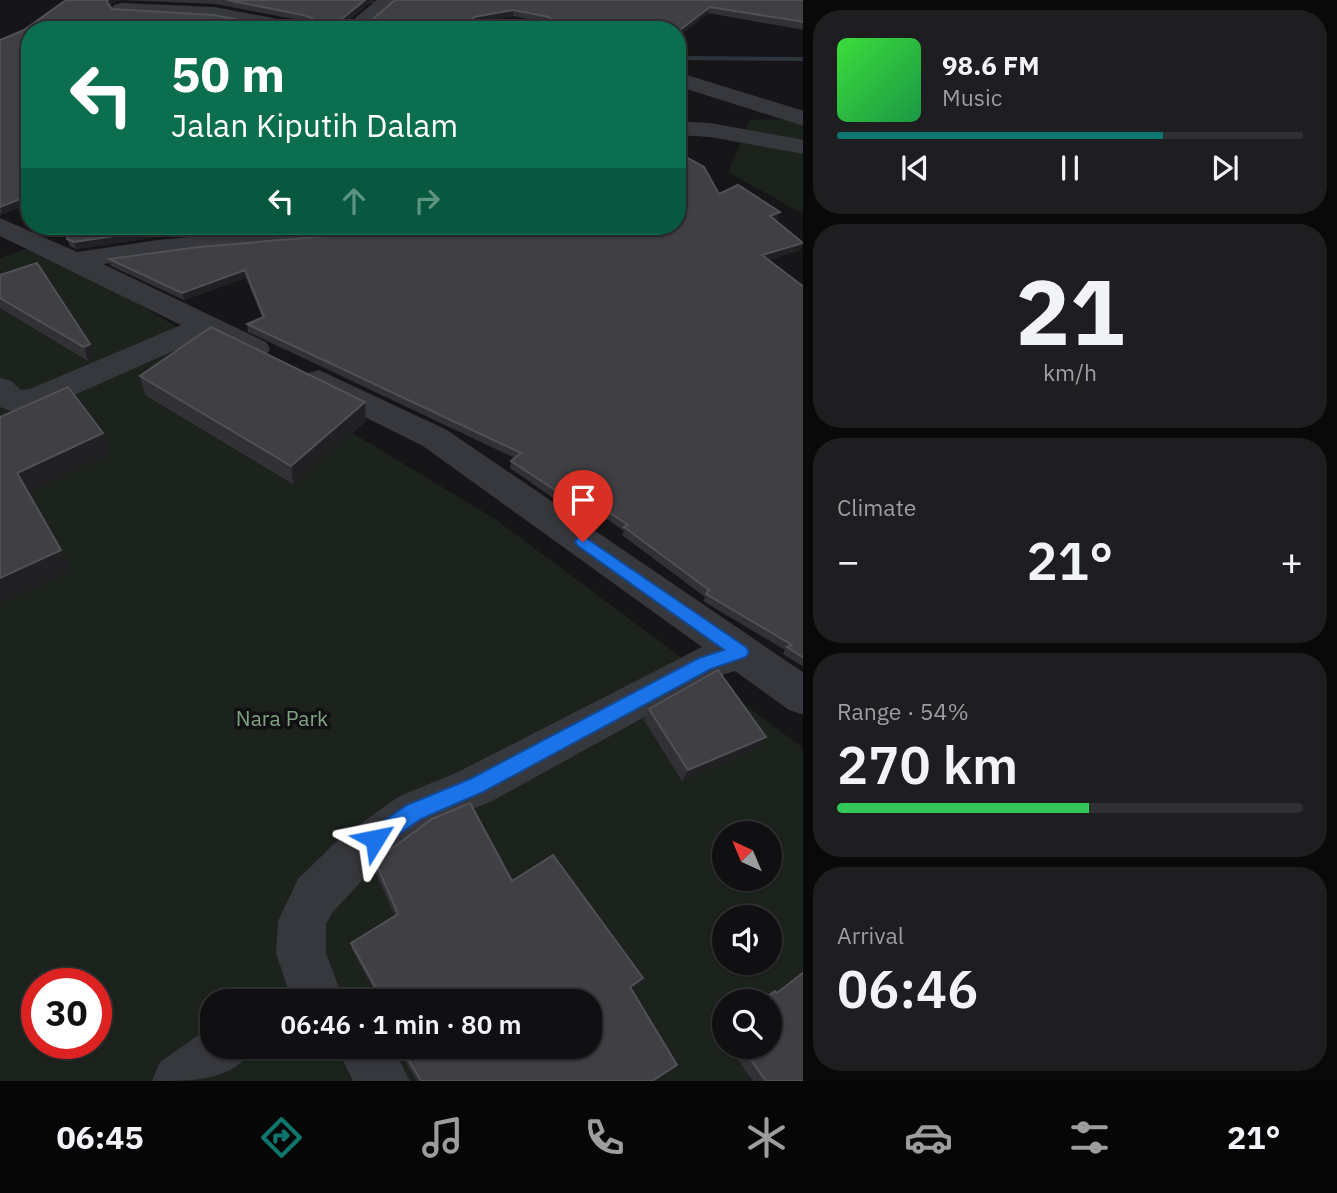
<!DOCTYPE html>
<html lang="en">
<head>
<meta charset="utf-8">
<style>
	body { margin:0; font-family:"IBM Plex Sans",sans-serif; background:#1e1e20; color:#f1f3f6; height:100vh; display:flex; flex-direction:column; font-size:26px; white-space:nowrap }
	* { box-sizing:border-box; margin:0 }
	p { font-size:23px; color:#9c9d9f }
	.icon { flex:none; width:38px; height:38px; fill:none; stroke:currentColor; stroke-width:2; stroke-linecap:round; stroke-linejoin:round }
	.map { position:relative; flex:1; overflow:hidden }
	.side { display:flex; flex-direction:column; gap:10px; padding:10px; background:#09090a; width:534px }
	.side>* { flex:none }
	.top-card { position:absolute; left:21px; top:21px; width:665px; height:214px; border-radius:28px; box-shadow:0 2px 5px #0004,0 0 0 2px #303032; background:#0b6e4f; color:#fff; overflow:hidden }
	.needle { width:46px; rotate:316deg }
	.tools { position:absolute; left:712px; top:821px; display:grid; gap:14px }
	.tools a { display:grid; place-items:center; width:70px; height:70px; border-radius:50%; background:#101012; box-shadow:0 2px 5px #0004,0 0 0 2px #303032; font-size:35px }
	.speed { position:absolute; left:21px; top:968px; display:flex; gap:14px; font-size:35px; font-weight:700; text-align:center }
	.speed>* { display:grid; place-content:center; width:91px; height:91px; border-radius:50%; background:#101012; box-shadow:0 2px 5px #0004,0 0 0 2px #303032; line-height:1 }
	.speed .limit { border:10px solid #d22; background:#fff; color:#111 }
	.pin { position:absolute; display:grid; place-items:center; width:60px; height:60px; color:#fff; margin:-72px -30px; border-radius:50% 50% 50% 0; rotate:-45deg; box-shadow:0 0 7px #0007 }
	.pin .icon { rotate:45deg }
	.me { position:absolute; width:77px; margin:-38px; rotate:55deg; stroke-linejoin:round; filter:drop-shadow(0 0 5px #0008) }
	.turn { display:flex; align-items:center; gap:24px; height:147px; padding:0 35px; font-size:32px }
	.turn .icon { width:91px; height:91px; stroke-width:2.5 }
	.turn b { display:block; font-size:49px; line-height:60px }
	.lanes { display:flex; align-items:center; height:66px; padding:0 35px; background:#0003; justify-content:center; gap:35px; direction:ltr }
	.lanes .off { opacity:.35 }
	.big { font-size:52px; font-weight:600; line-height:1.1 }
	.side .widget { flex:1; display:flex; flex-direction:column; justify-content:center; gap:10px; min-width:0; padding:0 24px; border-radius:28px; background:#1e1e20 }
	.side .dial { align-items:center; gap:0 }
	.dial b { font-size:91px; line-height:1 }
	.song { display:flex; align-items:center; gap:21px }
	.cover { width:84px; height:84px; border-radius:10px; background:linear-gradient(135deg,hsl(120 70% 55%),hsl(140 70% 35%)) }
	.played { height:7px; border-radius:4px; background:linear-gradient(90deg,#0f766e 70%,#303032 70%) }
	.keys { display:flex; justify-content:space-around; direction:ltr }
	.heat { display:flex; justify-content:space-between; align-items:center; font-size:38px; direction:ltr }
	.charge { height:10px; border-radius:5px; background:linear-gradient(90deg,#34c759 54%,#303032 0) }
	.trip { position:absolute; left:200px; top:989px; width:402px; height:70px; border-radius:28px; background:#101012; box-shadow:0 2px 5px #0004,0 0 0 2px #303032; font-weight:600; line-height:70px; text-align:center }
	.tabs { display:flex; height:112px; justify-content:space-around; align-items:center; background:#060607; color:#9c9d9f }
	.tabs .icon { width:49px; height:49px }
	.tabs .current { color:#0f766e }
	.tabs b { font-size:32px; color:#f1f3f6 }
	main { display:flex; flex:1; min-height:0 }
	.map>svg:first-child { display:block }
</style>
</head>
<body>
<main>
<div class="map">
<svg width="804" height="1081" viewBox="0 0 804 1081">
	<rect width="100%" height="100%" fill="#161618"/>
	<g fill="#1c231d" fill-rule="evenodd">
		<polygon points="803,119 803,214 728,172 750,120"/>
		<path d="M39,244L495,519L803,748V1081H0V258ZM724,833H770V878H724ZM724,917H770V962H724ZM37,984H96V1043H37ZM212,1001H590V1046H212ZM724,1001H770V1046H724Z"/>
	</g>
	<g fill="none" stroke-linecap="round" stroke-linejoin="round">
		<g fill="#2c353c" fill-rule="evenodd">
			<polygon points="316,0 345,4 386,0 345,8"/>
			<polygon points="546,0 554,0 536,17 557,30 547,30 527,17"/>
			<polygon points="677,56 804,57 804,61 677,60"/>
		</g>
		<g fill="#37383d" fill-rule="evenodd">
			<polygon points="377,0 399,0 364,30 341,30"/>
			<polygon points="121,3 215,7 303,24 310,26 313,30 270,30 215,19 114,13 111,9 114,5"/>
			<polygon points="512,19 548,26 551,30 471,30 474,26"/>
			<polygon points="677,72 804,111 804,126 677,86"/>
			<polygon points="677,121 710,123 804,140 804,154 710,137 677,135"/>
			<polygon points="0,218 77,252 158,240 284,228 423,226 420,232 410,234 200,252 103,264 266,342 270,349 266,356 255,359 244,356 205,337 45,408 14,412 0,407 0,378 11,381 21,390 30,389 181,325 0,236"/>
			<polygon points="319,370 447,430 804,673 804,715 789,710 735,671 719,676 492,801 430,827 370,872 332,913 326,924 326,953 344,1001 292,1001 276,953 278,921 298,879 338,840 398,797 460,771 702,647 423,446 308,389 303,381 308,373"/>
			<path d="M212,1026V1046H254C235,1081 195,1081 152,1081L160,1062Z"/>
			<polygon points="336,1046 392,1046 410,1081 353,1081"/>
		</g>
	</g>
	<g fill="#323236" fill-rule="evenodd">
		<path d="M66,0H373L343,25H366L395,0H804V30L708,13L677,38L30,30V203L3,214L0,213L1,216H0V40L24,30ZM121,0L215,4L304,21L313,25L269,26L112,9L110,6L113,2ZM513,16L549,23L550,26H472L474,23Z"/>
		<polygon points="677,82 686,84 680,113 677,113"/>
		<polygon points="719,194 780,212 777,220 776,221 803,243 800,250 768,260 804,287 804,667 783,654 785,650 703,601 705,597 622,535 624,531 564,489 553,498 510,468 511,461 515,458 248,332 247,324 262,317 246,278 184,300 111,266 109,259 411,229"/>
		<polygon points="68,226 280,226 158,237 76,249 70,246 67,239"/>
		<polygon points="37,263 94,358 88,361 0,308 0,275"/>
		<polygon points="140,376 366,421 293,484 145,395"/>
		<polygon points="649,709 758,748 682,781 644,720"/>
		<polygon points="375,861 512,881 643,978 637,986 631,990 677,1065 670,1071 654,1081 417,1081 396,1046 590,1046 590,1001 380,1001 353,951 351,943 395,916 375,871"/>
		<polygon points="724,1028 724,1042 719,1033"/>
		<polygon points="728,1046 770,1046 804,1081 753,1081"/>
	</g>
	<g fill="#212124">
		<polygon points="108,0 121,0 113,2 108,9 107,2"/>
		<polygon points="365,0 373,0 339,28 339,21"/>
		<polygon points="710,7 708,13 677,38 677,32"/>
		<polygon points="513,10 513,16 474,23 468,30 469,23 474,17"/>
		<polygon points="30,195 30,203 3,214 0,207"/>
		<polygon points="780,212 777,220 768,224 770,216"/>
		<polygon points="156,230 158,237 76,249 74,242"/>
		<polygon points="803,243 800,250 760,263 762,255"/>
		<polygon points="245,270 246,278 184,300 182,293"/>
		<polygon points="90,344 94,358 88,361 84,347"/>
		<polygon points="365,402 366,421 293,484 291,466"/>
		<polygon points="103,433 110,454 26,494 17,473"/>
		<polygon points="565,482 564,489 553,498 555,490"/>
		<polygon points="61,550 70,571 0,604 0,578"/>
		<polygon points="766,737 758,748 682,781 688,770"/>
		<polygon points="643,978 637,986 624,995 630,987"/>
		<polygon points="677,1065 670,1071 654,1081 652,1081"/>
	</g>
	<g fill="#3f3f44" stroke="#4f5156" stroke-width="2" fill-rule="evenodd">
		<path d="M66,0H108L107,2L112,9L214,15L269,26H313L315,23L312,18L303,15L227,0H365L339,21V25H366L395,0H804V22L710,7L677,32V30H30V195L0,207V40L24,30ZM513,10L549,17L554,23L552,26H471L469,23L474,17Z"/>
		<polygon points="677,82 686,84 682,106 677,106"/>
		<polygon points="677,152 704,167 719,194 738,185 780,212 770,216 803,243 762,255 804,287 804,658 787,647 792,645 706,594 709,590 624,527 628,525 565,482 555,490 511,461 521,453 247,324 264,317 245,270 182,293 109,259 199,247 411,229 422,226 677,226"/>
		<polygon points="68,226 198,226 156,230 74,242 67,239"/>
		<polygon points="37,263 90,344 84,347 0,298 0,275"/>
		<polygon points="211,327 365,402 291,466 140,376"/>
		<polygon points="68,387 103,433 17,473 61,550 0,578 0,417"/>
		<polygon points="718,670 766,737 688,770 649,709"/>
		<polygon points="470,803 512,881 553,855 643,978 630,987 677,1065 652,1081 421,1081 400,1046 590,1046 590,1001 383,1001 351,943 398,914 375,861 432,819"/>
		<polygon points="804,972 804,1081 766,1081 741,1046 770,1046 770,1001 761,1001 775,991 777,993"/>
	</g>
	<polygon fill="#1a73e8" stroke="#114b97" stroke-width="2" points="583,536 746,647 749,652 746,657 711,669 483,792 421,819 382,846 375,849 368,846 365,839 368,832 407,805 470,779 699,658 724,650 578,546 575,542 578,538"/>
	<g text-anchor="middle" stroke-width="7" stroke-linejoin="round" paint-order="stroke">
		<g font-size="21" fill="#7fa381" stroke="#111113">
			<text x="282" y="726">Nara Park</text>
		</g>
	</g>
</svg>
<div class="tools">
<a><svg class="needle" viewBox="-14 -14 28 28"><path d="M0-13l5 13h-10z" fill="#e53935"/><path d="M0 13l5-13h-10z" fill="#9c9d9f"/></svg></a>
<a><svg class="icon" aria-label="sound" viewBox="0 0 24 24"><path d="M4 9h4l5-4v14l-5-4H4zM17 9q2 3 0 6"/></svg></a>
<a><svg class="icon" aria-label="search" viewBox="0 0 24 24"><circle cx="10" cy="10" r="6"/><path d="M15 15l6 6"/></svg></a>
</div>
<div class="speed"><div class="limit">30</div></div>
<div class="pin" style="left:583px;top:542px;background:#d93025"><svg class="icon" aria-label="arrive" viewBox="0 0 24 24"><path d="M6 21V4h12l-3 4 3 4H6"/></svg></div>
<svg class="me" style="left:375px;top:839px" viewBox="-20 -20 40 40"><path d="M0-17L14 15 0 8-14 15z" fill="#1a73e8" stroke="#fff" stroke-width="4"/></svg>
<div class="trip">06:46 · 1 min · 80 m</div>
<div class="top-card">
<div class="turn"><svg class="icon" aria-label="left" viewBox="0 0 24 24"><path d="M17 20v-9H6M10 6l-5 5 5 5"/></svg><div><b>50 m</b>Jalan Kiputih Dalam</div></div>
<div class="lanes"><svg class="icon" aria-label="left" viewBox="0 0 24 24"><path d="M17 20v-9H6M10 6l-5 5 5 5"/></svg><svg class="icon off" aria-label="ahead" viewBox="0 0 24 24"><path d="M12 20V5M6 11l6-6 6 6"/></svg><svg class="icon off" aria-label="right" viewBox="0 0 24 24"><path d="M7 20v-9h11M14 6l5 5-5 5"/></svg></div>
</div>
</div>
<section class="side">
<div class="widget">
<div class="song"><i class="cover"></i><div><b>98.6 FM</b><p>Music</p></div></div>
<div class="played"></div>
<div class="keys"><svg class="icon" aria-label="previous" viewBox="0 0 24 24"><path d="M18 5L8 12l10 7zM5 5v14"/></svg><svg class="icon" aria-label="pause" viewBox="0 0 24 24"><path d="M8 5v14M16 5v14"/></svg><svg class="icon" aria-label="next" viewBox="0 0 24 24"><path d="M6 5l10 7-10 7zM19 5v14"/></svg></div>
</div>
<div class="widget dial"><b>21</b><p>km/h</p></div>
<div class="widget"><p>Climate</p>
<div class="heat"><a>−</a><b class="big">21°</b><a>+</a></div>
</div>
<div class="widget"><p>Range · 54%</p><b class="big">270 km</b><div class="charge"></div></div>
<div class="widget"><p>Arrival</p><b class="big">06:46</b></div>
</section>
</main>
<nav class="tabs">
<b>06:45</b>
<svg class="icon current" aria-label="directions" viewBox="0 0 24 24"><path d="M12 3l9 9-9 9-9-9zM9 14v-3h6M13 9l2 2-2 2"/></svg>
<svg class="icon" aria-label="music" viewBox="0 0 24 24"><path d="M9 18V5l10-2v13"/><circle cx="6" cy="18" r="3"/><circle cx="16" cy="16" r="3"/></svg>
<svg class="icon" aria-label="phone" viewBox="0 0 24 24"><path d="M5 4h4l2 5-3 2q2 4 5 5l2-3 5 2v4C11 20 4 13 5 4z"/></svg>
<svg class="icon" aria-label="climate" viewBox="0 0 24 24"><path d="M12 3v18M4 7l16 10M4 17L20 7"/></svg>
<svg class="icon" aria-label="car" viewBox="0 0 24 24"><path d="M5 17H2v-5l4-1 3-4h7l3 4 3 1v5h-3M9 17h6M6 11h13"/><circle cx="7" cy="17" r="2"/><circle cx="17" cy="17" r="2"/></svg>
<svg class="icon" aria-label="filters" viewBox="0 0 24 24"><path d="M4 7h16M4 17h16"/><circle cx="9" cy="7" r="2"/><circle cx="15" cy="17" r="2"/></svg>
<b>21°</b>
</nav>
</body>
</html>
